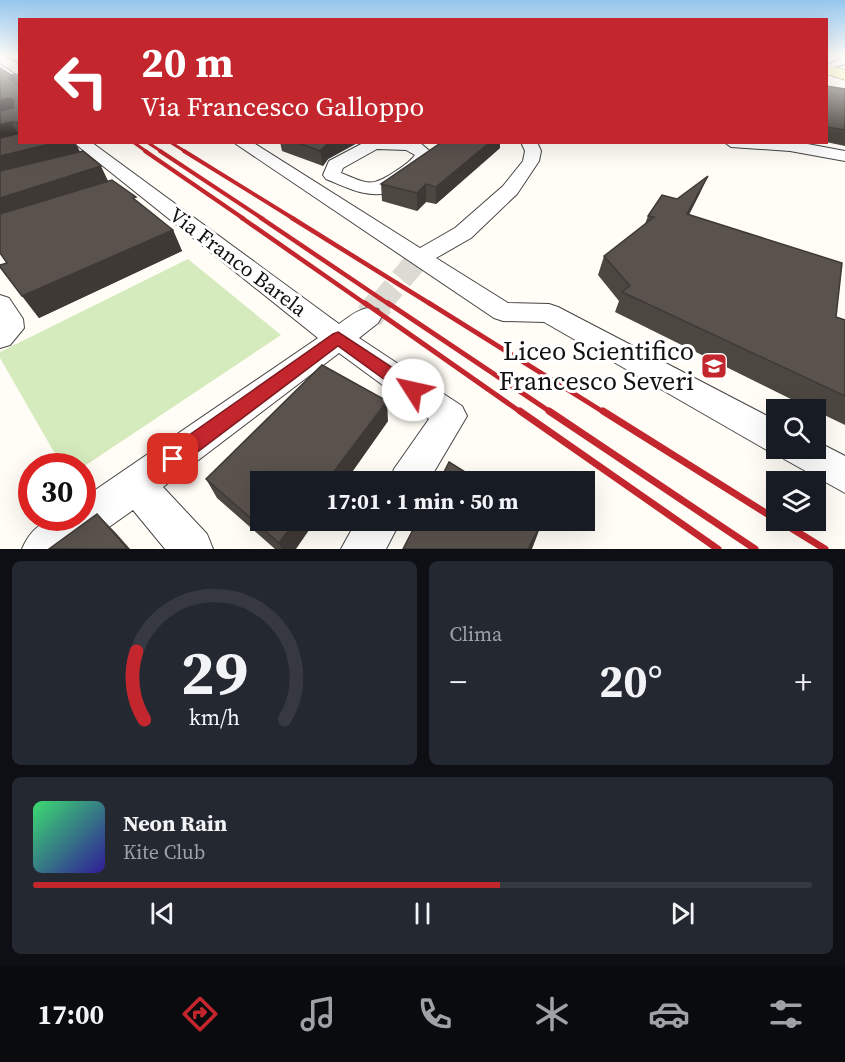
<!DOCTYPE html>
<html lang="it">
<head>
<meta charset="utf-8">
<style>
	body { margin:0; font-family:"Source Serif 4",serif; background:#242831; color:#f1f3f6; height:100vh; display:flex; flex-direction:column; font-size:22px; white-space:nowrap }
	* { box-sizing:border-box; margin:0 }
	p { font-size:20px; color:#9ea1a6 }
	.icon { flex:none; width:33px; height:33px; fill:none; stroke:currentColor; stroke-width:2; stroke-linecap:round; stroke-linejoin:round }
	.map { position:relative; height:549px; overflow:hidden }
	.panel { display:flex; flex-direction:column; gap:12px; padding:12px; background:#0d0f14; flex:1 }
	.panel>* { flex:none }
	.guide { position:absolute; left:18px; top:18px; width:810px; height:126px; border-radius:0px; box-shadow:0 6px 24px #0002; background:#c4262e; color:#fff; overflow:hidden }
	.fabs { position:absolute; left:766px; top:399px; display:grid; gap:12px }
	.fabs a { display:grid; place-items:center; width:60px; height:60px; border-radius:0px; background:#171b24; box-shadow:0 6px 24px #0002; font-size:30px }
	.speed { position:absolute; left:18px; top:453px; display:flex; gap:12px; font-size:30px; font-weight:700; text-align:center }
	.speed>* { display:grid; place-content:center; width:78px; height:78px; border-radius:50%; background:#171b24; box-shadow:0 6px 24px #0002; line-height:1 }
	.speed .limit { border:9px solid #d22; background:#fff; color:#111 }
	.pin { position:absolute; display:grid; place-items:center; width:51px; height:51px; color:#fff; margin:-26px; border-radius:12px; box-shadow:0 3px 9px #0006 }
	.me { position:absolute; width:66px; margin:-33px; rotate:305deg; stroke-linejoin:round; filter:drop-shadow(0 0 4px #0008) }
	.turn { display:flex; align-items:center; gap:21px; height:126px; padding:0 24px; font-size:27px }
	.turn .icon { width:78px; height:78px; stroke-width:2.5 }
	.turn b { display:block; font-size:42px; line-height:51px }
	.big { font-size:45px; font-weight:700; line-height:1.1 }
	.panel .card { flex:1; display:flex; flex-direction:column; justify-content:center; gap:9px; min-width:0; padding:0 21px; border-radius:9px; background:#242831 }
	.panel .dial { align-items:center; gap:0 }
	.dial svg { height:156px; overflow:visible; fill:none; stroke:#363941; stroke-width:7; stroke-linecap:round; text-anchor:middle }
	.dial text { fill:#f1f3f6; stroke:none }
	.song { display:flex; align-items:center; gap:18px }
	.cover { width:72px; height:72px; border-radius:9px; background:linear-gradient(135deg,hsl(140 70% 55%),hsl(250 70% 35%)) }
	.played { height:6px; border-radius:3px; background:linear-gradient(90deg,#c4262e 60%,#363941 60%) }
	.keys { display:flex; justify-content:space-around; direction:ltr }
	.heat { display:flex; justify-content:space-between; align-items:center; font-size:33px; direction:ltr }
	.panel .tiles { flex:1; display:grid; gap:12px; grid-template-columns:1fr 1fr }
	.card:last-child { grid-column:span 2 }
	.trip { position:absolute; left:250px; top:471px; width:345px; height:60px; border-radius:0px; background:#171b24; box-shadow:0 6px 24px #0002; font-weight:700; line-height:60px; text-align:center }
	.tab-bar { display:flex; height:96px; justify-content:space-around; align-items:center; background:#090b0e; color:#9ea1a6 }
	.tab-bar .icon { width:42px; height:42px }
	.tab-bar .selected { color:#c4262e }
	.tab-bar b { font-size:27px; color:#f1f3f6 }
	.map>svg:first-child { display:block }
</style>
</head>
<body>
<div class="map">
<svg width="845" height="549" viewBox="0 0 845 549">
	<rect width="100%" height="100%" fill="#fffdf5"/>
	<polygon fill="#d5ebbd" points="188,259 281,335 83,467 62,466 0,358 0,352"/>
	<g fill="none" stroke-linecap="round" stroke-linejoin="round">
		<polyline stroke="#dbdad3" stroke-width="11" stroke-dasharray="11 6" stroke-linecap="butt" points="8,72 20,70"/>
		<polyline stroke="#dbdad3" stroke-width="23" stroke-dasharray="23 11" stroke-linecap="butt" points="379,305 419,258"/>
		<polyline stroke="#dbdad3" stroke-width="29" stroke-dasharray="29 14" stroke-linecap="butt" points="369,316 380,303"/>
		<defs>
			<g id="street">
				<polygon points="845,57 845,64 832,68 827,65"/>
				<polygon points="0,64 20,78 20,87 0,73"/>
				<path d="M73,142H91L339,324C352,315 362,305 378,309L382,316L378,323L359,338L462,406L467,416L428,482H389L394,469L429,419L339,353L163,487L207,534L213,549H165L133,510L78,549H22C35,519 53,518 82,518V499L318,338Z"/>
				<polygon points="233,142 252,142 420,248 455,228 503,186 523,161 525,151 521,142 537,142 541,151 539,161 517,194 471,238 436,258 508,303 549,304 558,307 777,421 777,448 816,448 816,441 845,456 845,493 784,459 780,452 777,454 765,449 544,322 503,321 494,318"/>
				<path d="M365,142H419L432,153L423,168L388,193C365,198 346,187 326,179L323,175L329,161ZM377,149L406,150L415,155C410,162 403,166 396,171C370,188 369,184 341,173L343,168Z"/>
				<polygon points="724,142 797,142 845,151 845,161 790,151 731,147"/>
				<polygon points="0,295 9,298 23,319 24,328 10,345 0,348"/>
				<polygon points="357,520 401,520 386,549 341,549"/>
			</g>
			<polygon id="secondary" points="826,65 845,70 845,80 826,74"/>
		</defs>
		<use href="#street" stroke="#444" stroke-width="2"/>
		<use href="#secondary" stroke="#333" stroke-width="1"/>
		<use href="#street" fill="#fff" fill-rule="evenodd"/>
		<use href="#secondary" fill="#fff6b0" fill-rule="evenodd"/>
		<polyline stroke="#c4262e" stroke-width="2" points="6,56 20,64"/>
		<g stroke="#c4262e" stroke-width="3">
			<polyline points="133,142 147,152"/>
			<polyline points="147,142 162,152"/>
			<polyline points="170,142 186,152"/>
		</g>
		<g stroke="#c4262e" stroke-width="4">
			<polyline points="145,151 244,219"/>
			<polyline points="160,151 263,219"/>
			<polyline points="184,151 294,219"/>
		</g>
		<g stroke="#c4262e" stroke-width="4.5">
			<polyline points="242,218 367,305"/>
			<polyline points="261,218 390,305"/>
			<polyline points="292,218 432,305"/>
		</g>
		<g stroke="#c4262e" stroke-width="5">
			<polyline points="365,303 522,413"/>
			<polyline points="388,303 552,413"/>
			<polyline points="429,303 605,413"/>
		</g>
		<g stroke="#c4262e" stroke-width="7">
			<polyline points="520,411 718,549"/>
			<polyline points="549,411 755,549"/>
			<polyline points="603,411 777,520"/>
			<polyline points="778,520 825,549"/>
		</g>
	</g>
	<g fill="#4d4742">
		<polygon points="17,74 20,79 20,142 75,142 80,152 108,181 173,230 182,251 39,318 0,267 7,263 11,75"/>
		<polygon points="826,86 845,89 845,146 826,142"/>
		<polygon points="280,142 359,142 328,159 323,166 282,151"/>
		<polygon points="500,148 436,204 426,202 417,211 382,201 381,184"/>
		<polygon points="700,193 689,215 836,317 845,320 845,425 816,411 816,410 813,410 615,312 619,301 598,275 604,256 645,224 648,216"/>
		<polygon points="388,421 345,482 261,482 296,549 275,549 217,498 206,479"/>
	</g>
	<g fill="#3f3936">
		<polygon points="17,74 20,79 20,91 9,78"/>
		<polygon points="11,98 20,114 0,118 0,100"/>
		<polygon points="11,122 20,138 0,144 0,125"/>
		<polygon points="58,142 75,142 82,156 0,178 0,156"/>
		<polygon points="330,142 359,142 328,159 323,166 320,151 326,145"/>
		<polygon points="490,142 500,142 500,148 436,204 436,187"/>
		<polygon points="101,166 110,185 0,223 0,198"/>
		<polygon points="708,176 700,193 679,232 687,214"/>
		<polygon points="426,184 426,202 417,211 417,193"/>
		<polygon points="173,230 182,251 39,318 22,296"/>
		<polygon points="387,401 388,421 345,482 326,482"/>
		<polygon points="97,514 115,532 130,549 128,549"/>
		<polygon points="296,520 316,520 296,549 282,549 279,543"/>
		<polygon points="543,520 532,549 528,549"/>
	</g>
	<g fill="#5a524d" stroke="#3f3936" stroke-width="1.5">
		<polygon points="0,68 11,75 17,74 9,78 20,88 20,123 11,122 0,125 0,111 13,108 14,100 11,98 0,100"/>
		<polygon points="826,86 845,89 845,130 826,127"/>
		<polygon points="20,133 20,142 58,142 0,156 0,138"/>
		<polygon points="296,142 330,142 326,145 320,151"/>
		<polygon points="442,142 490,142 436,187 426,184 417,193 381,184"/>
		<polygon points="83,151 101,166 0,198 0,171"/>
		<polygon points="708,176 687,214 842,263 836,317 845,320 845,396 622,292 630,286 604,256 654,217 648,216 662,195 677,199"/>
		<polygon points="112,180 136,197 133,198 173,230 22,296 0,267 0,265 7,263 0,253 0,214"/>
		<polygon points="322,365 387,401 326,482 261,482 261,520 296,520 279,543 206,479"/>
		<polygon points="449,462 481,482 439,482"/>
		<polygon points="97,514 128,549 49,549"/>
		<polygon points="418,520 543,520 528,549 403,549"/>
	</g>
	<linearGradient id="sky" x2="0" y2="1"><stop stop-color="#95c6ee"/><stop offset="0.42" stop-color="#fffefa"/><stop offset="1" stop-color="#fffefa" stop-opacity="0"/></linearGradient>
	<rect width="845" height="133" fill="url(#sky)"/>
	<polygon fill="#c4262e" stroke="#7f191e" stroke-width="1.5" points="338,332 419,385 422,390 419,395 413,397 406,395 338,346 180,465 173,468 165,465 162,459 165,452 333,334"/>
	<defs>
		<symbol id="school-square" viewBox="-11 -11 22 22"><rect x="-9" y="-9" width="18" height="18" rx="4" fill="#c4262e" stroke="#fff"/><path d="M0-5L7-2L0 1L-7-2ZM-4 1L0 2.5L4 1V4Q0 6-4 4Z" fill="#fff"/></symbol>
	</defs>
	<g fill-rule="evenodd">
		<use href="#school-square" x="699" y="351" width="30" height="30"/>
	</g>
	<g text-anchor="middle" stroke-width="6" stroke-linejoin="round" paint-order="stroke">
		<g font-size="21" fill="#111" stroke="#fff">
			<text transform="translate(238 262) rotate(37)" y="7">Via Franco Barela</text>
		</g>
		<g font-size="26" fill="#111" stroke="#fff" text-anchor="end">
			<text x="694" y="360">Liceo Scientifico<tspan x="694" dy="30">Francesco Severi</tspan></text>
		</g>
	</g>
</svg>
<div class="fabs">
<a><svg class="icon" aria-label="search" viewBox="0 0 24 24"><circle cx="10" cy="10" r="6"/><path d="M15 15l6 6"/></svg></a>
<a><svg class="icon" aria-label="layers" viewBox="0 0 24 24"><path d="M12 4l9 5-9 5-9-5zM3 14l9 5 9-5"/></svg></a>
</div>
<div class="speed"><div class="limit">30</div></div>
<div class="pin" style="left:173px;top:459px;background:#d93025"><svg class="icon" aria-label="arrive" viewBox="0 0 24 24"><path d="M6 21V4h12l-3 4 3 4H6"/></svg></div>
<svg class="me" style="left:413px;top:390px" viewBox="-20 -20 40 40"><circle r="19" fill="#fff"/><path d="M0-13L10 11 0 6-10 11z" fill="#c4262e"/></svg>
<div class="trip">17:01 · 1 min · 50 m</div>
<div class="guide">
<div class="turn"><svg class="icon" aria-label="left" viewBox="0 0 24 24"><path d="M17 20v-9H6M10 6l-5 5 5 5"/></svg><div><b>20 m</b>Via Francesco Galloppo</div></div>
</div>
</div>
<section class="panel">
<div class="tiles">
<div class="card dial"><svg viewBox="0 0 100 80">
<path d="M14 69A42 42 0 1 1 86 69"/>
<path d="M14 69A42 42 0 0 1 10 34" stroke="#c4262e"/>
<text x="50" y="56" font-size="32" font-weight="700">29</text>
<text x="50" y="72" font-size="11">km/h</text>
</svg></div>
<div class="card"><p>Clima</p>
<div class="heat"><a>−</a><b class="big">20°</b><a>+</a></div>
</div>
<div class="card">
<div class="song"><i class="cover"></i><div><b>Neon Rain</b><p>Kite Club</p></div></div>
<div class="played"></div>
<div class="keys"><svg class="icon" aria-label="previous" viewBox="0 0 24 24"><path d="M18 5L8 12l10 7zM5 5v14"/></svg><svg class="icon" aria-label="pause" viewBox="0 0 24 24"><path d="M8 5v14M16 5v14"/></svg><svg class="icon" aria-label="next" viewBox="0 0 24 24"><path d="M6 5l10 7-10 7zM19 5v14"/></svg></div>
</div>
</div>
</section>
<nav class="tab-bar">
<b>17:00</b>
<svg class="icon selected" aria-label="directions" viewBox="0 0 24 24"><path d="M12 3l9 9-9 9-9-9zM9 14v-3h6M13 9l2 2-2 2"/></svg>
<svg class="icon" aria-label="music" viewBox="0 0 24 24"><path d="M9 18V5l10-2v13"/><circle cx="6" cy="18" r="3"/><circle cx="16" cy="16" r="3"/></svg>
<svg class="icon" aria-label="phone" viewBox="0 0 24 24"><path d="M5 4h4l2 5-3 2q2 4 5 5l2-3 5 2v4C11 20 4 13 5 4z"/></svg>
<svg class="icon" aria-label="climate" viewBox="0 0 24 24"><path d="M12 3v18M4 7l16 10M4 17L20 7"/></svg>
<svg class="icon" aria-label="car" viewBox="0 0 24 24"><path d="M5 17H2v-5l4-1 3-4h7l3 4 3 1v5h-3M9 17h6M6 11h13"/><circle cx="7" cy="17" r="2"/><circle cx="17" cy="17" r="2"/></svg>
<svg class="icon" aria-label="filters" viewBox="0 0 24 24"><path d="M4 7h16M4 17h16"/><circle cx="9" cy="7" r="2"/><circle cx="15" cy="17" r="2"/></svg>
</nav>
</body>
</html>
